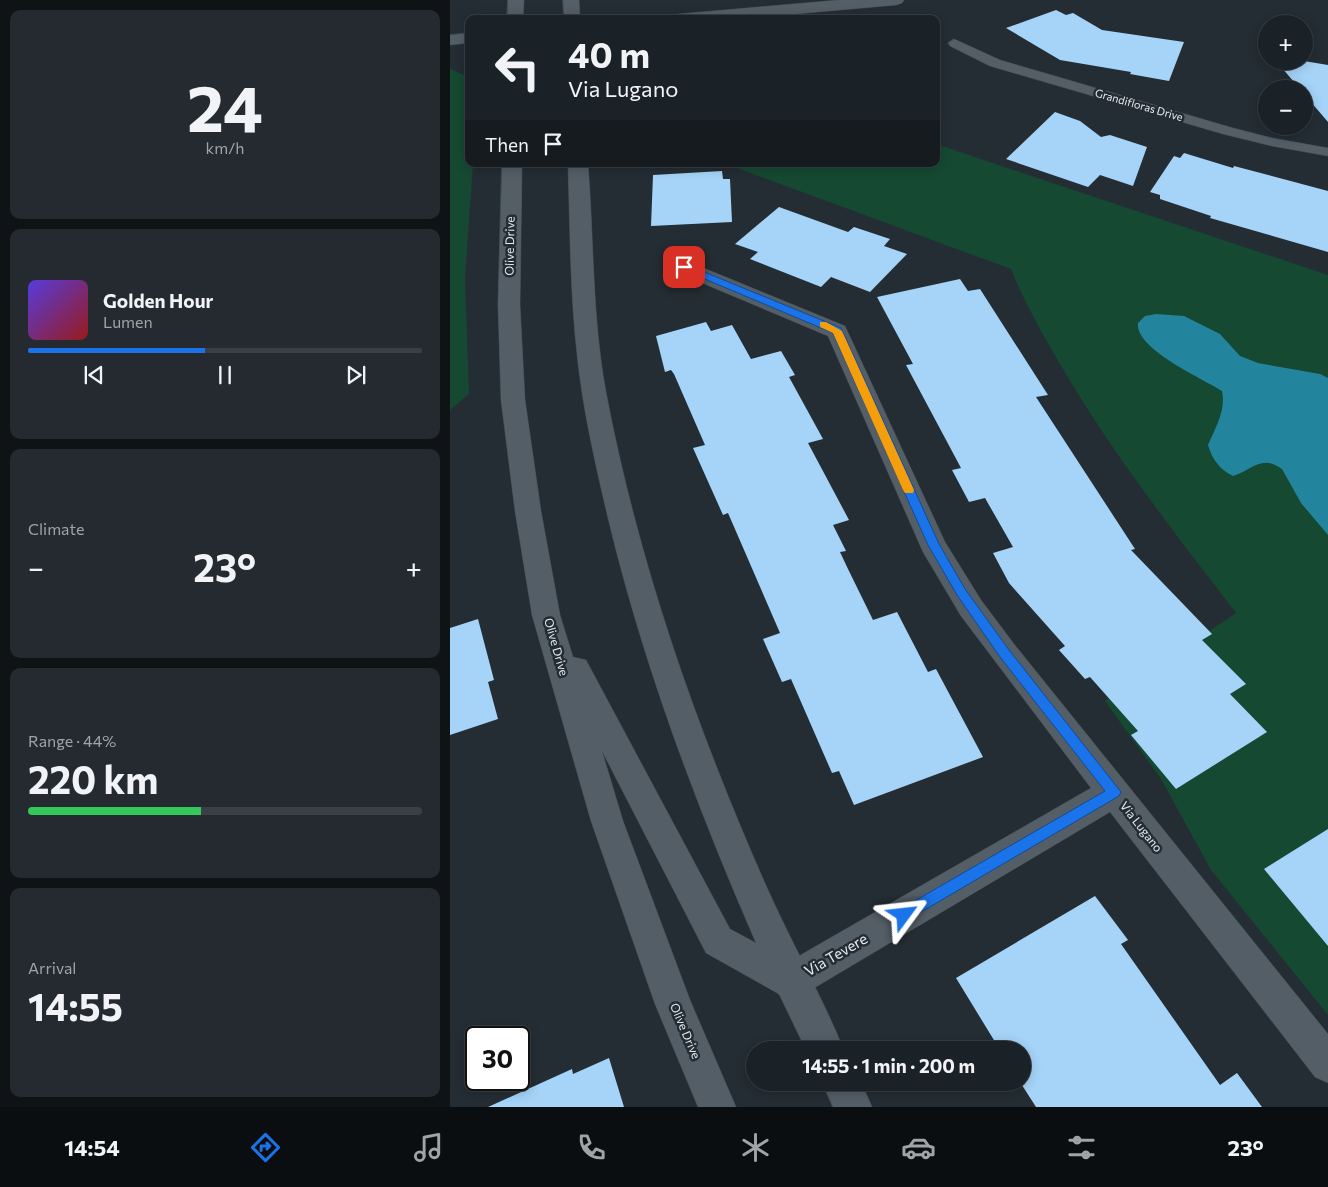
<!DOCTYPE html>
<html lang="en">
<head>
<meta charset="utf-8">
<style>
	body { margin:0; font-family:Commissioner,sans-serif; background:#242a2f; color:#f1f3f6; height:100vh; display:flex; flex-direction:column; font-size:19px; white-space:nowrap }
	* { box-sizing:border-box; margin:0 }
	p { font-size:16px; color:#a0a4a7 }
	.icon { flex:none; width:28px; height:28px; fill:none; stroke:currentColor; stroke-width:2; stroke-linecap:round; stroke-linejoin:round }
	.map { position:relative; flex:1; overflow:hidden }
	.sheet { display:flex; flex-direction:column; gap:10px; padding:10px; background:#0f1315; width:450px }
	.sheet>* { flex:none }
	.top-card { position:absolute; left:15px; top:15px; width:475px; height:152px; border-radius:10px; box-shadow:0 2px 12px #0003,0 0 0 1px #393f44; background:#1b2227; color:#f1f3f6; overflow:hidden }
	.controls { position:absolute; left:808px; top:15px; display:grid; gap:10px }
	.controls a { display:grid; place-items:center; width:55px; height:55px; border-radius:50%; background:#1b2227; box-shadow:0 2px 12px #0003,0 0 0 1px #393f44; font-size:25px }
	.speed { position:absolute; left:15px; top:1026px; display:flex; gap:10px; font-size:25px; font-weight:700; text-align:center }
	.speed>* { display:grid; place-content:center; width:65px; height:65px; border-radius:50%; background:#1b2227; box-shadow:0 2px 12px #0003,0 0 0 1px #393f44; line-height:1 }
	.speed .limit { border:2px solid #111; border-radius:8px; background:#fff; color:#111 }
	.pin { position:absolute; display:grid; place-items:center; width:42px; height:42px; color:#fff; margin:-21px; border-radius:10px; box-shadow:0 2px 8px #0006 }
	.me { position:absolute; width:55px; margin:-28px; rotate:60deg; stroke-linejoin:round; filter:drop-shadow(0 0 4px #0008) }
	.turn { display:flex; align-items:center; gap:18px; height:105px; padding:0 20px; font-size:22px }
	.turn .icon { width:65px; height:65px; stroke-width:2.5 }
	.turn b { display:block; font-size:35px; line-height:42px }
	.then { display:flex; align-items:center; height:48px; padding:0 20px; background:#0003; gap:10px; font-size:19px }
	.big { font-size:38px; font-weight:700; line-height:1.1 }
	.sheet .widget { flex:1; display:flex; flex-direction:column; justify-content:center; gap:8px; min-width:0; padding:0 18px; border-radius:10px; background:#242a2f }
	.sheet .dial { align-items:center; gap:0 }
	.dial b { font-size:65px; line-height:1 }
	.song { display:flex; align-items:center; gap:15px }
	.cover { width:60px; height:60px; border-radius:8px; background:linear-gradient(135deg,hsl(250 70% 55%),hsl(0 70% 35%)) }
	.played { height:5px; border-radius:2px; background:linear-gradient(90deg,#1a73e8 45%,#393f44 45%) }
	.keys { display:flex; justify-content:space-around; direction:ltr }
	.heat { display:flex; justify-content:space-between; align-items:center; font-size:28px; direction:ltr }
	.charge { height:8px; border-radius:4px; background:linear-gradient(90deg,#34c759 44%,#393f44 0) }
	.trip { position:absolute; left:296px; top:1041px; width:285px; height:50px; border-radius:25px; background:#1b2227; box-shadow:0 2px 12px #0003,0 0 0 1px #393f44; font-weight:700; line-height:50px; text-align:center }
	.tab-bar { display:flex; height:80px; justify-content:space-around; align-items:center; background:#0b0e10; color:#a0a4a7 }
	.tab-bar .icon { width:35px; height:35px }
	.tab-bar .active { color:#1a73e8 }
	.tab-bar b { font-size:22px; color:#f1f3f6 }
	main { display:flex; flex:1; min-height:0 }
	.map>svg:first-child { display:block }
</style>
</head>
<body>
<main>
<section class="sheet">
<div class="widget dial"><b>24</b><p>km/h</p></div>
<div class="widget">
<div class="song"><i class="cover"></i><div><b>Golden Hour</b><p>Lumen</p></div></div>
<div class="played"></div>
<div class="keys"><svg class="icon" aria-label="previous" viewBox="0 0 24 24"><path d="M18 5L8 12l10 7zM5 5v14"/></svg><svg class="icon" aria-label="pause" viewBox="0 0 24 24"><path d="M8 5v14M16 5v14"/></svg><svg class="icon" aria-label="next" viewBox="0 0 24 24"><path d="M6 5l10 7-10 7zM19 5v14"/></svg></div>
</div>
<div class="widget"><p>Climate</p>
<div class="heat"><a>−</a><b class="big">23°</b><a>+</a></div>
</div>
<div class="widget"><p>Range · 44%</p><b class="big">220 km</b><div class="charge"></div></div>
<div class="widget"><p>Arrival</p><b class="big">14:55</b></div>
</section>
<div class="map">
<svg width="878" height="1107" viewBox="0 0 878 1107">
	<rect width="100%" height="100%" fill="#242d34"/>
	<g fill="#154932">
		<polygon points="0,69 19,77 19,164 23,164 15,278 19,394 0,410"/>
		<path d="M486,144L878,275V1015L761,870L711,779L655,701L786,613C724,532 661,452 610,364C591,331 575,304 561,269L276,164H486Z"/>
	</g>
	<path fill="#22859d" d="M706,314L734,316L770,334L790,356L808,363L870,374L878,378V535L851,503L832,469C812,454 802,470 783,476C770,470 762,459 758,445C766,427 776,410 772,391C752,378 685,349 688,323L695,316Z"/>
	<g fill="#a5d4f8">
		<polygon points="606,10 616,15 623,13 652,30 734,42 719,81 680,74 681,72 610,60 556,28"/>
		<polygon points="826,61 854,61 878,65 878,122 854,94 854,89 850,89"/>
		<polygon points="605,112 630,121 651,137 660,135 697,147 683,186 650,175 638,187 556,159"/>
		<polygon points="734,153 783,168 784,166 878,191 878,252 760,218 761,216 710,199 710,195 700,192 724,156 730,158"/>
		<polygon points="272,171 273,179 280,179 282,222 201,226 203,175"/>
		<polygon points="329,207 398,232 404,227 440,239 434,246 457,254 420,292 381,277 371,287 300,259 308,252 285,244"/>
		<polygon points="510,279 518,291 530,289 598,395 586,397 685,549 681,550 762,634 752,640 796,684 780,694 817,732 726,789 681,735 688,731 640,677 635,679 609,650 615,646 559,583 543,553 563,547 535,498 519,502 502,470 511,468 456,365 463,364 427,297"/>
		<polygon points="256,322 261,331 282,325 301,359 331,351 345,375 339,377 373,439 358,443 399,520 383,525 396,551 390,552 398,569 423,620 447,612 478,672 486,669 533,757 404,805 389,771 382,773 341,679 332,682 313,639 330,633 278,513 273,515 243,448 255,445 224,374 221,370 215,372 206,336"/>
		<polygon points="28,619 44,680 38,682 48,719 0,735 0,628"/>
		<polygon points="878,829 878,946 814,869"/>
		<polygon points="645,896 678,940 671,944 770,1085 787,1073 812,1107 586,1107 570,1082 572,1082 572,1050 550,1050 506,978"/>
		<polygon points="159,1058 174,1107 38,1107 122,1069 123,1074"/>
	</g>
	<g fill="none" stroke-linecap="round" stroke-linejoin="round">
		<defs>
			<polygon id="lane" points="504,39 550,60 783,128 822,138 878,148 878,156 822,146 773,134 540,66 500,46 498,43"/>
			<g id="street">
				<polygon points="19,33 19,43 0,45 0,35"/>
				<polygon points="234,260 395,326 495,542 531,600 564,644 878,1034 878,1083 865,1077 660,812 354,994 341,999 328,994 323,981 328,968 641,788 511,616 473,552 378,336 226,272 223,267 226,262"/>
			</g>
			<g id="secondary">
				<polygon points="58,0 74,0 73,19 57,19"/>
				<polygon points="113,0 129,0 130,19 114,19"/>
				<polygon points="389,0 454,0 452,3 446,5 289,19 221,19 223,15 229,14"/>
				<path d="M52,164H72L70,305L75,400L91,511L110,615L123,657L136,660L280,929L306,943C246,805 193,664 158,518C146,467 134,415 128,363C120,297 120,230 118,164H138C144,240 142,316 156,392C188,561 245,724 314,881C339,938 370,992 394,1050H356L329,994L256,953L152,751L173,821L240,1000L286,1107H248L205,1004L141,821L82,615L65,511L51,400L48,305Z"/>
				<polygon points="372,1082 411,1082 422,1107 383,1107"/>
			</g>
		</defs>
		<use href="#lane" stroke="#40484e" stroke-width="1"/>
		<use href="#street" stroke="#40484e" stroke-width="1"/>
		<use href="#secondary" stroke="#40484e" stroke-width="1"/>
		<use href="#lane" fill="#545e66" fill-rule="evenodd"/>
		<use href="#street" fill="#545e66" fill-rule="evenodd"/>
		<use href="#secondary" fill="#545e66" fill-rule="evenodd"/>
	</g>
	<polygon fill="#1a73e8" stroke="#114b97" points="231,265 237,265 391,328 489,544 515,589 559,650 671,792 669,796 454,922 449,920 447,915 449,910 655,791 550,657 507,595 478,545 383,333 231,269"/>
	<polygon fill="#f59e0b" points="370,322 376,322 392,331 464,490 463,493 455,493 453,490 383,333 370,327"/>
	<g text-anchor="middle" stroke-width="5" stroke-linejoin="round" paint-order="stroke">
		<g font-size="11" fill="#e4eaef" stroke="#242d34">
			<text transform="translate(689 105) rotate(16)" y="4">Grandifloras Drive</text>
		</g>
		<g font-size="12" fill="#e4eaef" stroke="#242d34">
			<text transform="translate(60 246) rotate(-89)" y="4">Olive Drive</text>
			<text transform="translate(106 647) rotate(74)" y="4">Olive Drive</text>
			<text transform="translate(691 827) rotate(52)" y="4">Via Lugano</text>
			<text transform="translate(235 1031) rotate(67)" y="4">Olive Drive</text>
		</g>
		<g font-size="15" fill="#e4eaef" stroke="#242d34">
			<text transform="translate(386 955) rotate(-30)" y="5">Via Tevere</text>
		</g>
	</g>
</svg>
<div class="controls">
<a>+</a>
<a>−</a>
</div>
<div class="speed"><div class="limit">30</div></div>
<div class="pin" style="left:234px;top:267px;background:#d93025"><svg class="icon" aria-label="arrive" viewBox="0 0 24 24"><path d="M6 21V4h12l-3 4 3 4H6"/></svg></div>
<svg class="me" style="left:454px;top:915px" viewBox="-20 -20 40 40"><path d="M0-17L14 15 0 8-14 15z" fill="#1a73e8" stroke="#fff" stroke-width="4"/></svg>
<div class="trip">14:55 · 1 min · 200 m</div>
<div class="top-card">
<div class="turn"><svg class="icon" aria-label="left" viewBox="0 0 24 24"><path d="M17 20v-9H6M10 6l-5 5 5 5"/></svg><div><b>40 m</b>Via Lugano</div></div>
<div class="then">Then<svg class="icon" aria-label="arrive" viewBox="0 0 24 24"><path d="M6 21V4h12l-3 4 3 4H6"/></svg></div>
</div>
</div>
</main>
<nav class="tab-bar">
<b>14:54</b>
<svg class="icon active" aria-label="directions" viewBox="0 0 24 24"><path d="M12 3l9 9-9 9-9-9zM9 14v-3h6M13 9l2 2-2 2"/></svg>
<svg class="icon" aria-label="music" viewBox="0 0 24 24"><path d="M9 18V5l10-2v13"/><circle cx="6" cy="18" r="3"/><circle cx="16" cy="16" r="3"/></svg>
<svg class="icon" aria-label="phone" viewBox="0 0 24 24"><path d="M5 4h4l2 5-3 2q2 4 5 5l2-3 5 2v4C11 20 4 13 5 4z"/></svg>
<svg class="icon" aria-label="climate" viewBox="0 0 24 24"><path d="M12 3v18M4 7l16 10M4 17L20 7"/></svg>
<svg class="icon" aria-label="car" viewBox="0 0 24 24"><path d="M5 17H2v-5l4-1 3-4h7l3 4 3 1v5h-3M9 17h6M6 11h13"/><circle cx="7" cy="17" r="2"/><circle cx="17" cy="17" r="2"/></svg>
<svg class="icon" aria-label="filters" viewBox="0 0 24 24"><path d="M4 7h16M4 17h16"/><circle cx="9" cy="7" r="2"/><circle cx="15" cy="17" r="2"/></svg>
<b>23°</b>
</nav>
</body>
</html>
